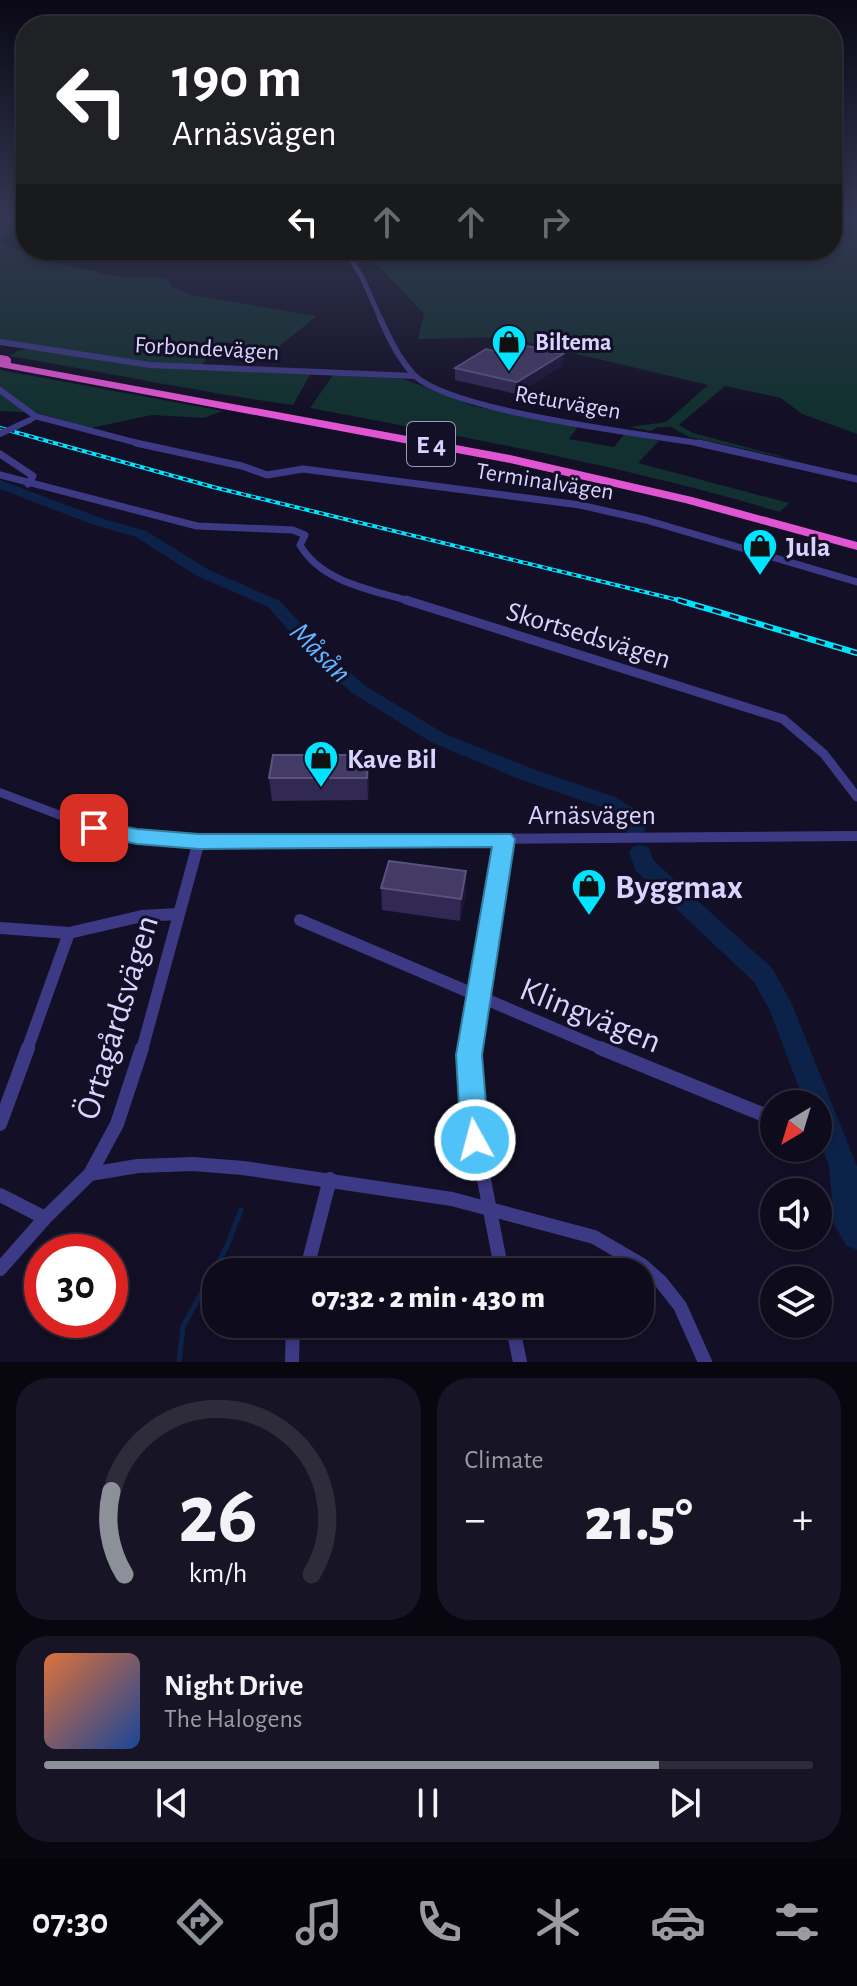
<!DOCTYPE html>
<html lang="en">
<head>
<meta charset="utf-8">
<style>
	body { margin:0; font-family:"Alegreya Sans",sans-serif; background:#171425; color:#f1f3f6; height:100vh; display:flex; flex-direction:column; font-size:30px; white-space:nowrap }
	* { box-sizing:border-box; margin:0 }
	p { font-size:26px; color:#9b9ba3 }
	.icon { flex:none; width:44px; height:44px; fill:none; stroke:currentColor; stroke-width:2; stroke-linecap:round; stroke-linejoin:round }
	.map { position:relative; height:1362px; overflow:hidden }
	.side { display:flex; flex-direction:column; gap:16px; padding:16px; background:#08060f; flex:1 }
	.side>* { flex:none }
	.hud { position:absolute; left:16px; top:16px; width:826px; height:244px; border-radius:32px; box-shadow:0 4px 12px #0003,0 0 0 2px #2e2b3b; background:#202124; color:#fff; overflow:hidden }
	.needle { width:52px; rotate:218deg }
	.buttons { position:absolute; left:760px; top:1090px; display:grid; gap:16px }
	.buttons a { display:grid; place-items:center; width:72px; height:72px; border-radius:50%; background:#0e0b1c; box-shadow:0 4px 12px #0003,0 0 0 2px #2e2b3b; font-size:40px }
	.speed { position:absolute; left:24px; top:1234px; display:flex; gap:16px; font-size:40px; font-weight:700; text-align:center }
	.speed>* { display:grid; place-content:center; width:104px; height:104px; border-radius:50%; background:#0e0b1c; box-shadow:0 4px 12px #0003,0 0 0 2px #2e2b3b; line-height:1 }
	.speed .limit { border:12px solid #d22; background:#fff; color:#111 }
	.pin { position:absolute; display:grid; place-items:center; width:68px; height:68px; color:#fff; margin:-34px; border-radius:16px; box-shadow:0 4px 12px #0006 }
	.me { position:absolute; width:88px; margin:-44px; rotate:353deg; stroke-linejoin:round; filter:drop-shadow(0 0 6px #0008) }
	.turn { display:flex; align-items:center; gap:28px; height:168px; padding:0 24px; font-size:36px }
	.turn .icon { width:104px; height:104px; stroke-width:2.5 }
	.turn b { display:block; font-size:56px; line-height:68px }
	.lanes { display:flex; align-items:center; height:76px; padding:0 24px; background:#0003; justify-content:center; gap:40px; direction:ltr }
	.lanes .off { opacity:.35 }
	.big { font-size:60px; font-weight:800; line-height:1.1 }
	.side .widget { flex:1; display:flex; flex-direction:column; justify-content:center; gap:12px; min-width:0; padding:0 28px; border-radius:32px; background:#171425 }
	.side .dial { align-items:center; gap:0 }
	.dial svg { height:208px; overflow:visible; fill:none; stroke:#2e2b3b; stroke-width:7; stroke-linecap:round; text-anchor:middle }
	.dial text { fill:#f1f3f6; stroke:none }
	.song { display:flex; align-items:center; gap:24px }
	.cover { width:96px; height:96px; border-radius:12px; background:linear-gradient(135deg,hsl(20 70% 55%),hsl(220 70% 35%)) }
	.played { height:8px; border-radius:4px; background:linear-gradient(90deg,#8c9099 80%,#2e2b3b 80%) }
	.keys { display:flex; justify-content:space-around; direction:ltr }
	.heat { display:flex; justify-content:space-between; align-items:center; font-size:44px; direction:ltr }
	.side .tiles { flex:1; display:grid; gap:16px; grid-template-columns:1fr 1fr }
	.widget:last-child { grid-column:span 2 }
	.trip { position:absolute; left:202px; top:1258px; width:452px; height:80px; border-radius:32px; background:#0e0b1c; box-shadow:0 4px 12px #0003,0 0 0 2px #2e2b3b; font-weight:800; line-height:80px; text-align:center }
	.menu { display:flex; height:128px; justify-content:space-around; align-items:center; background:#06040b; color:#9b9ba3 }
	.menu .icon { width:56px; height:56px }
	.menu .selected { color:#8c9099 }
	.menu b { font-size:36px; color:#f1f3f6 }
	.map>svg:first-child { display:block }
</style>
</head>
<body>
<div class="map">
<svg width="857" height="1362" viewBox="0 0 857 1362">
	<rect width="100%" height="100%" fill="#130f26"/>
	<g fill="#12302f">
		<polygon points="832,219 857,219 857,434 802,414 781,398 725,386 679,425 693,433 799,461 689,437 671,427 658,427 651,431 629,427 666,422 708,385 505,337 418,339 424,314 376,263 370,250 832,250"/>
		<polygon points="0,225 26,225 26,232 9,235 1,240 4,245 52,258 52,262 124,278 166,278 173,288 192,295 317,316 277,348 219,342 202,365 135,362 0,340"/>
		<path d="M30,349L149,367L311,373L293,405C198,392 104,372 9,356L19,350Z"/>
		<polygon points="0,370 223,411 203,418 152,415 91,428 38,413 0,411"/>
		<path d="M333,375L404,379L473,406L579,425L569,439L614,447L625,433L659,441L638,463L789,503L780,512C626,466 468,438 310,408Z"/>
	</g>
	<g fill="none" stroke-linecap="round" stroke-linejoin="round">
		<polyline stroke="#0c2248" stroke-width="5" points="179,1362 183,1327 227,1246 241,1210"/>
		<g fill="#0c2248" fill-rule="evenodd">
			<polygon points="0,480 104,519 146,531 209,570 280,601 326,651 364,685 445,734 533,769 615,797 633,808 646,829 642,834 628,834 618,818 601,807 519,779 431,742 352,693 314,659 268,607 197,576 136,537 94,525 0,489"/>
			<polygon points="640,845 648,847 654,861 772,968 791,1002 857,1166 857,1250 846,1245 834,1225 829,1166 818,1137 818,1104 805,1104 770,1011 754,982 636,871 629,853 632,847"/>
		</g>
		<polyline stroke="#3d3a85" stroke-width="5" points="345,250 362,277 381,320"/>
		<g stroke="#3d3a85" stroke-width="6">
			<path d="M380,318C389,338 399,359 414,375C451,412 650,435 710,445"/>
			<polyline points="0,342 150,365 415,376"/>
			<polyline points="0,390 35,416 33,418"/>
			<polyline points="35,416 145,445"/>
		</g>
		<g stroke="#3d3a85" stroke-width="7">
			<polyline points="136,443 242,466 267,475 303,469 580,505 646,520 857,582"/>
			<polyline points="698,443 857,479"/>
			<polyline points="0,454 33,476 28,484"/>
			<path d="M0,475L197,526L293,530L305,535L300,545C322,583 373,590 412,602"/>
		</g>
		<polyline stroke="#3d3a85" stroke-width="9" points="406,600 783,719 824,754 857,797"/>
		<g stroke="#3d3a85" stroke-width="12">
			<polyline points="300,920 605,1050"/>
			<polyline points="0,928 69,933 142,916 178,914"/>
			<polyline points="27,1050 69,933"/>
			<polyline points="142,1050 199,841"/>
			<polyline points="470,1050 504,839"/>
		</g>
		<g stroke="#3d3a85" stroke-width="14">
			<polyline points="470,1048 471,1113 502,1272"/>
			<polyline points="600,1048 774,1119"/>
			<polyline points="0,1124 28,1048"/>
			<polyline points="90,1174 138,1166 193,1164 243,1168 452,1199 594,1237 642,1265 661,1282 680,1306 705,1362"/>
			<polyline points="0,1195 45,1218"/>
			<polyline points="0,1269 45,1218 90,1174 117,1124 142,1048"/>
			<polyline points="306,1272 330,1179"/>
			<polyline points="512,1324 520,1362"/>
			<polyline points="292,1362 293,1324"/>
		</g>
		<polygon fill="#3d3a85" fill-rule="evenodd" points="0,788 96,824 137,832 199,836 857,831 857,841 199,846 137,842 94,833 0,797"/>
		<polygon fill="#e055d1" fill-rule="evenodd" points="0,361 510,455 692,497 857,542 857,550 685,503 510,463 0,367"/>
		<defs>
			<polyline id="rail-far1" points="0,428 213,487 686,602"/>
			<polyline id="rail" points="678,600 857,653"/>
		</defs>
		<use href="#rail-far1" stroke="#00e5ff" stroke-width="4"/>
		<use href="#rail" stroke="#00e5ff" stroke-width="6"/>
		<use href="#rail-far1" stroke="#130f26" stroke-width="2" stroke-dasharray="5" stroke-linecap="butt"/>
		<use href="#rail" stroke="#130f26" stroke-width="3" stroke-dasharray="9" stroke-linecap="butt"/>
		<polyline stroke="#3d3a85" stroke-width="6" points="0,434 30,420"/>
		<polyline stroke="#e055d1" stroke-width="10" points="0,360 6,361"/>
	</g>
	<g fill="#312854">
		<polygon points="562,366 516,394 455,380 455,368"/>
		<polygon points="369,777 368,800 272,801 269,778"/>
		<polygon points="381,888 466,894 460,921 382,910"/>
	</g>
	<g fill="#1d163a">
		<polygon points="563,354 562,366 516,394 517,382"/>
		<polygon points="368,755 369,777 368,800 367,778"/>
		<polygon points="466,871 466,894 460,921 461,899"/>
	</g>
	<g fill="#433a66" stroke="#5a527e" stroke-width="2">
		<polygon points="514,343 563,354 517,382 455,368 486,349 498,352"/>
		<polygon points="273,755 368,755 367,778 269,778"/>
		<polygon points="389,861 466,871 461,899 381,888"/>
	</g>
	<linearGradient id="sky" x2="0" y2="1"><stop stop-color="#0a0815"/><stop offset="0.53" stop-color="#333752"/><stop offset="1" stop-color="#333752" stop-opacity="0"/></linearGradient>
	<rect width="857" height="410" fill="url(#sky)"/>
	<polygon fill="#4fc3f7" stroke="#337fa1" stroke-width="2" points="94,821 137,829 199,834 511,834 515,839 482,1055 489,1140 485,1149 475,1153 465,1149 461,1140 456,1055 492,847 199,849 137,844 87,834 84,828 87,823"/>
	<defs>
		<symbol id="shop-pin" viewBox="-11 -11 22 30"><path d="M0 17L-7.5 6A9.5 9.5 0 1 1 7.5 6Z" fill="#00e5ff" stroke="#130f26"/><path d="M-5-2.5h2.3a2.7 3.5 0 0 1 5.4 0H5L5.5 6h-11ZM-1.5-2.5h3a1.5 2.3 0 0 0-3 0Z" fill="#111"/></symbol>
	</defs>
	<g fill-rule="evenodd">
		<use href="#shop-pin" x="489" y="322" width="40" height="54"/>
		<use href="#shop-pin" x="740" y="526" width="40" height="54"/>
		<use href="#shop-pin" x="301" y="738" width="40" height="54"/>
		<use href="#shop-pin" x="569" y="866" width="40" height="54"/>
	</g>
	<g text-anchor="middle" stroke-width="6" stroke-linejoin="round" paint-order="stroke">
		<g font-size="24" font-weight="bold" fill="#d9d4ff" stroke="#130f26" text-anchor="start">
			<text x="535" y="350">Biltema</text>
		</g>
		<g font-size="24" fill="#d9d4ff" stroke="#130f26">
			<text transform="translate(207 348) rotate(3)" y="8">Forbondevägen</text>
			<text transform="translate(568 402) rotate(10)" y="8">Returvägen</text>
			<text transform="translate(545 481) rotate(9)" y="8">Terminalvägen</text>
		</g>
		<rect fill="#130f26" stroke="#9e99be" stroke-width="2" x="407" y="422" width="48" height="44" rx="6"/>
		<g font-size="26" font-weight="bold" fill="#d9d4ff">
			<text x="431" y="453">E 4</text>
		</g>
		<g font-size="28" font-weight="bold" fill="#d9d4ff" stroke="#130f26" text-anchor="start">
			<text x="786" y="556">Jula</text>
			<text x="347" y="768">Kave Bil</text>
		</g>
		<g font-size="28" fill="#d9d4ff" stroke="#130f26">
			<text transform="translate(589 634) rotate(17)" y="10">Skortsedsvägen</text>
			<text x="592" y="824">Arnäsvägen</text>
		</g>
		<g font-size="30" font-style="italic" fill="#62b6ff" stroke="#130f26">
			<text transform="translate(321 652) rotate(45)" y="10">Måsån</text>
		</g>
		<g font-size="34" font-weight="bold" fill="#d9d4ff" stroke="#130f26" text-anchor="start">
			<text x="615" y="898">Byggmax</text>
		</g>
		<g font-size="34" fill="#d9d4ff" stroke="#130f26">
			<text transform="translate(591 1014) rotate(22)" y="12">Klingvägen</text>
			<text transform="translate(116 1017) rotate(-73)" y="12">Örtagårdsvägen</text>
		</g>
	</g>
</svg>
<div class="buttons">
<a><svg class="needle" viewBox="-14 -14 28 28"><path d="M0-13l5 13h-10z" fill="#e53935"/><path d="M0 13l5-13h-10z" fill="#9b9ba3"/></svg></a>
<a><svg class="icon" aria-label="sound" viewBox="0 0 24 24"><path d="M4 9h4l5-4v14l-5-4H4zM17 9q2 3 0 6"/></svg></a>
<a><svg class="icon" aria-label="layers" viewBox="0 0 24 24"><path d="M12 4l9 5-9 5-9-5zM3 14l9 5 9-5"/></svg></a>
</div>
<div class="speed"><div class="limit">30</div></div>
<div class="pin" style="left:94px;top:828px;background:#d93025"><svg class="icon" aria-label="arrive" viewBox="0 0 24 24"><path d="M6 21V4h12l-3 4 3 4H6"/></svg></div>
<svg class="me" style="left:475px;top:1140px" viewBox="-20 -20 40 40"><circle r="17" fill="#4fc3f7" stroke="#fff" stroke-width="3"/><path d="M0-11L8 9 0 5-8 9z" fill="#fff"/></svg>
<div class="trip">07:32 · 2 min · 430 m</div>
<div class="hud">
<div class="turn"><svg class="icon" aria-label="left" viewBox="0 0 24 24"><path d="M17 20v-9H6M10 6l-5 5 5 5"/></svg><div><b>190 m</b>Arnäsvägen</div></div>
<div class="lanes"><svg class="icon" aria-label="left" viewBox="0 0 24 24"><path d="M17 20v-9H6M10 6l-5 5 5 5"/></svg><svg class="icon off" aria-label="ahead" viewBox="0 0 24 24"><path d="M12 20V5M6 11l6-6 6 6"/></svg><svg class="icon off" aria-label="ahead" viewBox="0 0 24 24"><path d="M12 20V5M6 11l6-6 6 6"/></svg><svg class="icon off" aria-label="right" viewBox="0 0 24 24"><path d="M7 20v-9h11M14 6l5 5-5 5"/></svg></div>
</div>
</div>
<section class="side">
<div class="tiles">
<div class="widget dial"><svg viewBox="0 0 100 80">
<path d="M14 69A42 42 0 1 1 86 69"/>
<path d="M14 69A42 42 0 0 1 9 37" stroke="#8c9099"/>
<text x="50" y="56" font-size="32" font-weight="700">26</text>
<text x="50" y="72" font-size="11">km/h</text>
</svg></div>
<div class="widget"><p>Climate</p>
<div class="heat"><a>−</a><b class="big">21.5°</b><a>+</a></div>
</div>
<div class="widget">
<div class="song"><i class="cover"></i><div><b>Night Drive</b><p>The Halogens</p></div></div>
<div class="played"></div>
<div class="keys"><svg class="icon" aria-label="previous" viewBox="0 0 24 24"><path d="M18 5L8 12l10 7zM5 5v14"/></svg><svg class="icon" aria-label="pause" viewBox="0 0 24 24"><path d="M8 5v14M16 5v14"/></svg><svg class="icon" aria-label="next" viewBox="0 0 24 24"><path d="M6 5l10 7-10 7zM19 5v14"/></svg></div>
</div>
</div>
</section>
<nav class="menu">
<b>07:30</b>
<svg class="icon selected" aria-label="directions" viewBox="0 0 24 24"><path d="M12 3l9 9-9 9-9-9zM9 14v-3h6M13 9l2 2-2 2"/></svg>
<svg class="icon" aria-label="music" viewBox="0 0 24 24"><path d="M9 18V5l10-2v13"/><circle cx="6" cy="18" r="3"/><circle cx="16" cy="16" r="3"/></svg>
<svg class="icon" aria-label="phone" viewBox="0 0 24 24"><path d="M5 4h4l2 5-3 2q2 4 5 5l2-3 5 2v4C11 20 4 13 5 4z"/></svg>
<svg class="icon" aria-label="climate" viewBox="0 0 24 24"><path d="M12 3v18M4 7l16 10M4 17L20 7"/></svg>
<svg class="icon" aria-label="car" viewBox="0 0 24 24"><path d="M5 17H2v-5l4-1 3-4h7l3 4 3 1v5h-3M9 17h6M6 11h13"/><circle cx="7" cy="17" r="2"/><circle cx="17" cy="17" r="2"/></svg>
<svg class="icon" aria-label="filters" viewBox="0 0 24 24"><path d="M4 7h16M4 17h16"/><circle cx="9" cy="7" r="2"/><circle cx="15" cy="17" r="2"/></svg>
</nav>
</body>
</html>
